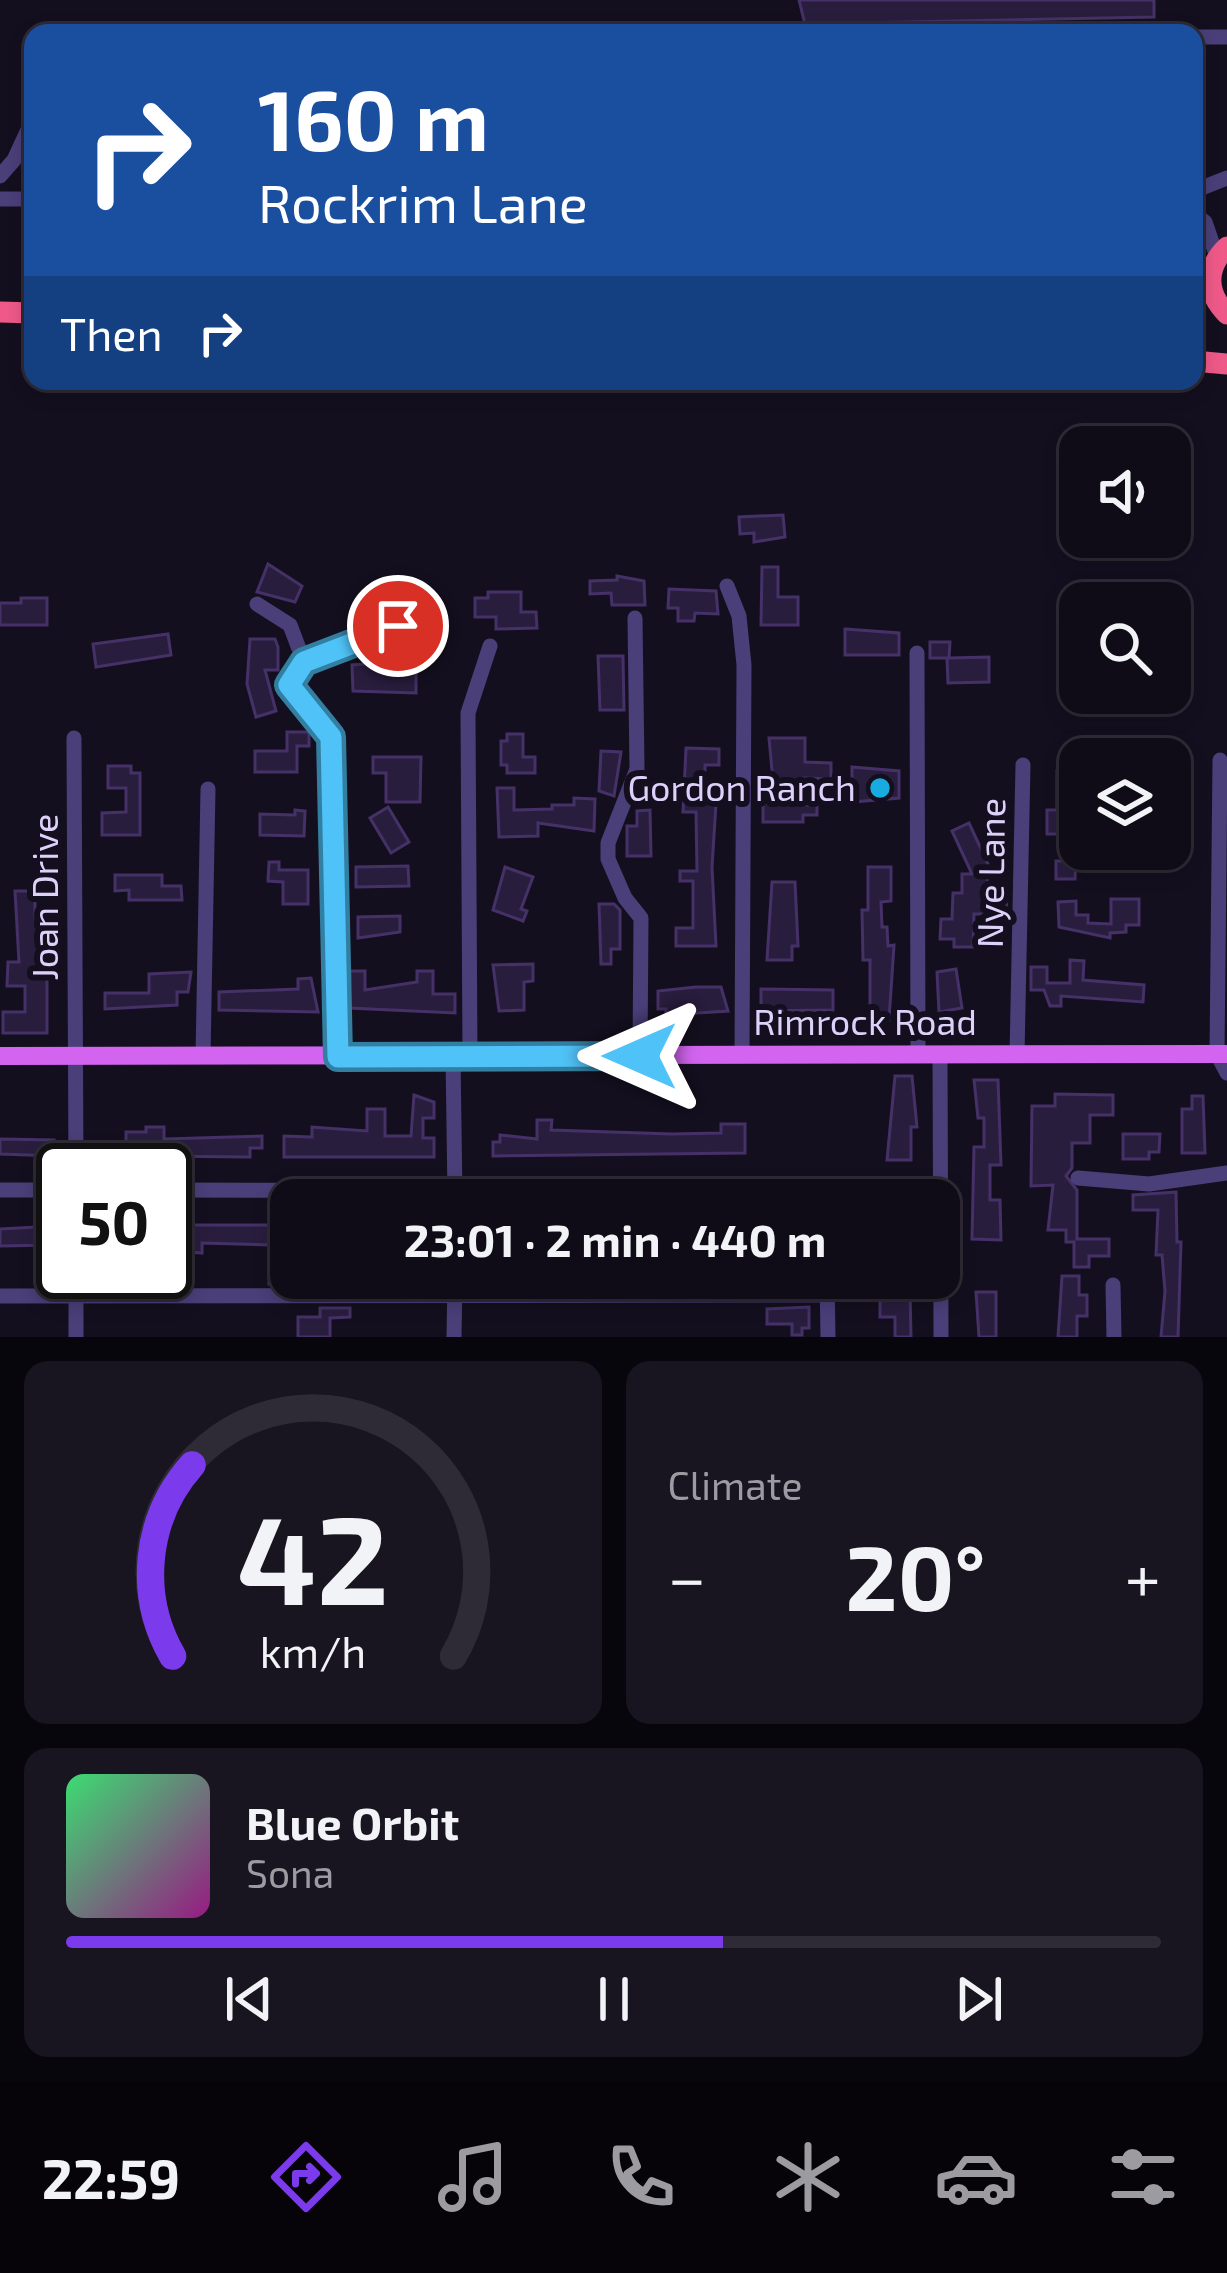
<!DOCTYPE html>
<html lang="en">
<head>
<meta charset="utf-8">
<style>
	body { margin:0; font-family:"Exo 2",sans-serif; background:#181420; color:#f1f3f6; height:100vh; display:flex; flex-direction:column; font-size:45px; white-space:nowrap }
	* { box-sizing:border-box; margin:0 }
	p { font-size:39px; color:#9b9ba1 }
	.icon { flex:none; width:66px; height:66px; fill:none; stroke:currentColor; stroke-width:2; stroke-linecap:round; stroke-linejoin:round }
	.map { position:relative; height:1337px; overflow:hidden }
	.details { display:flex; flex-direction:column; gap:24px; padding:24px; background:#08060d; flex:1 }
	.details>* { flex:none }
	.top-card { position:absolute; left:24px; top:24px; width:1179px; height:366px; border-radius:24px; box-shadow:0 6px 18px #0003,0 0 0 3px #2f2b36; background:#1a4fa0; color:#fff; overflow:hidden }
	.controls { position:absolute; left:1059px; top:426px; display:grid; gap:24px }
	.controls a { display:grid; place-items:center; width:132px; height:132px; border-radius:24px; background:#0f0b17; box-shadow:0 6px 18px #0003,0 0 0 3px #2f2b36; font-size:60px }
	.speed { position:absolute; left:36px; top:1143px; display:flex; gap:24px; font-size:60px; font-weight:700; text-align:center }
	.speed>* { display:grid; place-content:center; width:156px; height:156px; border-radius:50%; background:#0f0b17; box-shadow:0 6px 18px #0003,0 0 0 3px #2f2b36; line-height:1 }
	.speed .limit { border:6px solid #111; border-radius:18px; background:#fff; color:#111 }
	.pin { position:absolute; display:grid; place-items:center; width:102px; height:102px; color:#fff; margin:-51px; border:6px solid #fff; border-radius:50%; box-shadow:0 3px 12px #0007 }
	.me { position:absolute; width:132px; margin:-66px; rotate:270deg; stroke-linejoin:round; filter:drop-shadow(0 0 9px #0008) }
	.turn { display:flex; align-items:center; gap:42px; height:252px; padding:0 36px; font-size:54px }
	.turn .icon { width:156px; height:156px; stroke-width:2.5 }
	.turn b { display:block; font-size:84px; line-height:102px }
	.then { display:flex; align-items:center; height:114px; padding:0 36px; background:#0003; gap:24px; font-size:45px }
	.big { font-size:90px; font-weight:700; line-height:1.1 }
	.details .card { flex:1; display:flex; flex-direction:column; justify-content:center; gap:18px; min-width:0; padding:0 42px; border-radius:24px; background:#181420 }
	.details .dial { align-items:center; gap:0 }
	.dial svg { height:312px; overflow:visible; fill:none; stroke:#2f2b36; stroke-width:7; stroke-linecap:round; text-anchor:middle }
	.dial text { fill:#f1f3f6; stroke:none }
	.song { display:flex; align-items:center; gap:36px }
	.cover { width:144px; height:144px; border-radius:18px; background:linear-gradient(135deg,hsl(140 70% 55%),hsl(310 70% 35%)) }
	.played { height:12px; border-radius:6px; background:linear-gradient(90deg,#7c3aed 60%,#2f2b36 60%) }
	.keys { display:flex; justify-content:space-around; direction:ltr }
	.heat { display:flex; justify-content:space-between; align-items:center; font-size:66px; direction:ltr }
	.details .tiles { flex:1; display:grid; gap:24px; grid-template-columns:1fr 1fr }
	.card:last-child { grid-column:span 2 }
	.trip { position:absolute; left:270px; top:1179px; width:690px; height:120px; border-radius:24px; background:#0f0b17; box-shadow:0 6px 18px #0003,0 0 0 3px #2f2b36; font-weight:700; line-height:120px; text-align:center }
	.tabs { display:flex; height:192px; justify-content:space-around; align-items:center; background:#060409; color:#9b9ba1 }
	.tabs .icon { width:84px; height:84px }
	.tabs .current { color:#7c3aed }
	.tabs b { font-size:54px; color:#f1f3f6 }
	.map>svg:first-child { display:block }
</style>
</head>
<body>
<div class="map">
<svg width="1227" height="1337" viewBox="0 0 1227 1337">
	<rect width="100%" height="100%" fill="#140f1f"/>
	<g fill="#291d3e" stroke="#453167" stroke-width="3">
		<polygon points="799,0 1154,0 1154,17 805,24"/>
		<polygon points="783,515 785,537 754,542 754,533 740,534 739,517"/>
		<polygon points="268,564 302,586 295,602 257,592"/>
		<polygon points="762,567 778,567 778,597 798,597 798,625 761,625"/>
		<polygon points="617,576 644,581 645,605 612,605 611,593 590,594 590,581 617,580"/>
		<polygon points="669,589 716,591 718,614 695,613 694,621 678,621 678,608 668,608"/>
		<polygon points="488,592 521,592 521,612 536,612 537,628 496,629 496,617 475,617 475,598 488,598"/>
		<polygon points="21,598 47,598 47,625 0,625 0,603 21,603"/>
		<polygon points="845,629 899,633 899,655 845,655"/>
		<polygon points="168,634 171,655 96,667 93,644"/>
		<polygon points="250,639 275,639 278,647 278,670 265,670 276,711 256,717 247,684"/>
		<polygon points="930,642 950,642 949,658 989,657 989,682 948,683 947,658 930,658"/>
		<polygon points="598,656 623,656 624,710 600,710"/>
		<polygon points="404,661 416,661 416,693 353,691 352,665"/>
		<polygon points="287,732 309,732 309,746 297,746 297,772 255,772 255,751 287,751"/>
		<polygon points="507,734 523,734 523,757 535,757 535,773 507,773 507,765 501,765 501,741 507,741"/>
		<polygon points="769,738 805,738 805,762 831,763 831,779 804,778 804,805 817,805 817,815 803,815 803,822 763,822 763,803 775,803"/>
		<polygon points="686,748 719,749 719,765 705,765 705,788 717,788 712,867 716,946 676,946 676,928 693,928 693,881 680,881 680,871 697,871 696,812 683,812"/>
		<polygon points="601,751 621,752 614,796 599,791"/>
		<polygon points="373,757 421,757 420,802 386,802 386,773 373,773"/>
		<polygon points="108,766 131,766 131,773 140,773 140,835 102,835 102,813 126,812 126,788 108,788"/>
		<polygon points="852,767 899,771 899,798 852,802"/>
		<polygon points="1057,771 1076,771 1080,778 1075,879 1056,879 1056,861 1067,861 1067,834 1047,834 1047,810 1057,810"/>
		<polygon points="497,788 514,788 514,810 552,809 552,805 574,805 574,798 595,799 594,831 538,823 538,836 499,837"/>
		<polygon points="388,807 409,842 391,853 370,818"/>
		<polygon points="295,810 305,811 304,836 260,835 260,814 295,815"/>
		<polygon points="650,810 651,856 627,856 627,826 637,826 637,811"/>
		<polygon points="969,823 988,864 987,897 1006,897 1007,914 974,914 973,947 954,947 954,939 940,939 941,919 952,919 953,893 962,893 962,874 972,874 952,831"/>
		<polygon points="269,862 279,862 279,870 308,870 308,904 283,904 283,882 268,881"/>
		<polygon points="408,866 409,886 356,887 356,867"/>
		<polygon points="505,867 533,877 521,909 527,911 523,921 493,910"/>
		<polygon points="868,867 891,867 891,901 881,902 882,927 887,927 888,946 894,945 889,1020 870,1020 870,960 863,960 862,910 868,910"/>
		<polygon points="115,875 162,875 162,886 181,886 182,900 129,900 129,890 115,891"/>
		<polygon points="772,882 795,882 798,946 792,946 792,960 767,960"/>
		<polygon points="15,891 35,891 35,916 45,916 40,963 47,963 47,1033 3,1033 3,1012 25,1012 25,986 7,986 8,962 19,962"/>
		<polygon points="1111,899 1139,899 1139,925 1126,925 1126,932 1110,933 1110,938 1059,927 1058,902 1076,901 1076,915 1088,915 1088,923 1111,924"/>
		<polygon points="599,904 614,904 620,910 620,949 611,949 611,964 601,964"/>
		<polygon points="400,916 400,932 358,938 358,917"/>
		<polygon points="1070,960 1084,961 1083,980 1144,985 1143,1002 1061,996 1061,1006 1050,1006 1044,990 1031,990 1031,967 1047,967 1047,983 1070,983"/>
		<polygon points="533,964 533,981 524,982 524,1010 499,1011 493,965"/>
		<polygon points="956,969 962,1008 939,1012 937,972"/>
		<polygon points="350,971 365,971 365,990 417,982 417,971 433,971 433,994 455,994 455,1013 349,1008"/>
		<polygon points="191,972 188,992 177,992 177,1005 105,1009 105,993 149,993 149,974"/>
		<polygon points="311,978 318,1012 219,1010 219,992 298,989 298,979"/>
		<polygon points="696,987 721,987 728,1011 666,1015 666,1009 658,1009 658,991"/>
		<polygon points="761,989 833,990 833,1010 761,1011"/>
		<polygon points="895,1076 912,1076 917,1127 911,1127 911,1160 887,1160"/>
		<polygon points="974,1080 998,1080 1001,1165 990,1165 990,1200 1000,1200 1001,1240 972,1239 974,1147 984,1147 984,1118 978,1118"/>
		<polygon points="1055,1094 1113,1095 1113,1115 1090,1115 1090,1143 1072,1143 1072,1168 1066,1176 1077,1190 1077,1239 1109,1239 1109,1256 1089,1256 1089,1267 1074,1267 1074,1242 1066,1242 1066,1230 1048,1230 1053,1185 1031,1186 1032,1106 1055,1106"/>
		<polygon points="414,1095 434,1102 434,1118 423,1118 423,1138 434,1138 434,1157 284,1157 284,1136 312,1137 312,1127 367,1131 367,1109 385,1109 385,1136 411,1136"/>
		<polygon points="1192,1096 1203,1096 1205,1153 1182,1153 1182,1109 1192,1109"/>
		<polygon points="537,1120 552,1120 551,1130 672,1134 721,1133 721,1124 745,1124 745,1153 493,1156 493,1142 500,1142 500,1135 537,1139"/>
		<polygon points="146,1127 164,1127 164,1139 262,1136 262,1148 250,1148 250,1157 141,1156 141,1146 126,1146 126,1132 146,1132"/>
		<polygon points="1123,1134 1160,1134 1159,1152 1149,1152 1149,1159 1123,1159"/>
		<polygon points="0,1139 54,1140 54,1156 0,1154"/>
		<polygon points="1176,1192 1177,1242 1181,1242 1178,1337 1161,1337 1165,1291 1162,1255 1156,1255 1158,1210 1133,1210 1133,1195"/>
		<polygon points="165,1225 289,1225 283,1284 269,1284 270,1245 202,1243 202,1253 165,1250"/>
		<polygon points="54,1226 54,1245 0,1246 0,1229"/>
		<polygon points="1062,1276 1079,1276 1079,1295 1087,1295 1087,1316 1077,1316 1077,1337 1058,1337"/>
		<polygon points="888,1290 910,1290 911,1337 895,1337 895,1317 880,1317 880,1298 888,1298"/>
		<polygon points="976,1292 996,1292 996,1337 979,1337"/>
		<polygon points="809,1307 809,1328 802,1328 802,1335 792,1335 792,1324 767,1324 767,1309"/>
		<polygon points="320,1308 350,1308 350,1317 330,1318 330,1337 298,1337 298,1317 320,1317"/>
	</g>
	<g fill="none" stroke-linecap="round" stroke-linejoin="round">
		<g stroke="#4a3f79" stroke-width="15">
			<polyline points="1194,37 1227,37"/>
			<polyline points="0,176 14,160 33,119"/>
			<polyline points="1194,191 1227,178"/>
			<polyline points="0,199 33,199"/>
			<polyline points="1194,214 1205,222 1217,257"/>
			<polyline points="727,586 739,616 744,665 742,1055"/>
			<polyline points="257,604 290,625 304,662"/>
			<polyline points="635,618 637,769 608,843 608,859 625,898 641,918 640,1056"/>
			<polyline points="917,653 918,1055"/>
			<polyline points="74,738 76,1170"/>
			<polyline points="1220,760 1217,1054 1227,1073"/>
			<polyline points="940,1055 941,1337"/>
			<polyline points="1017,1055 1023,765"/>
			<polyline points="203,1056 208,789"/>
			<polyline points="470,1056 468,713 490,646"/>
			<polyline points="338,1057 331,737 289,684 304,662 398,626"/>
			<polyline points="453,1057 455,1197"/>
			<polyline points="1078,1178 1149,1184 1227,1173"/>
			<polyline points="0,1190 63,1190"/>
			<polyline points="165,1190 827,1191 827,1200"/>
			<polyline points="76,1272 76,1337"/>
			<polyline points="827,1278 828,1337"/>
			<polyline points="1113,1285 1114,1337"/>
			<polyline points="0,1296 828,1295"/>
			<polyline points="454,1337 455,1278"/>
		</g>
		<polyline stroke="#d264ef" stroke-width="18" points="0,1056 1227,1054"/>
		<g stroke="#ee5988" stroke-width="21">
			<path d="M1227,247C1205,268 1206,293 1227,314"/>
			<polyline points="0,312 33,313"/>
			<polyline points="1194,361 1227,364"/>
		</g>
	</g>
	<g fill="none" stroke-linecap="round" stroke-linejoin="round">
		<defs>
			<polyline id="route" points="398,626 304,662 289,685 331,737 338,1057 640,1056"/>
		</defs>
		<use href="#route" stroke="#337fa1" stroke-width="30"/>
		<use href="#route" stroke="#4fc3f7" stroke-width="21"/>
	</g>
	<circle fill="#17abe0" stroke="#140f1f" stroke-width="4.5" cx="880" cy="788" r="12"/>
	<g text-anchor="middle" stroke-width="12" stroke-linejoin="round" paint-order="stroke">
		<g font-size="36" fill="#ddd1fa" stroke="#140f1f" text-anchor="end">
			<text x="856" y="801">Gordon Ranch</text>
		</g>
		<g font-size="36" fill="#ddd1fa" stroke="#140f1f">
			<text transform="translate(991 873) rotate(-89)" y="13">Nye Lane</text>
			<text transform="translate(45 897) rotate(-90)" y="13">Joan Drive</text>
			<text x="865" y="1035">Rimrock Road</text>
		</g>
	</g>
</svg>
<div class="controls">
<a><svg class="icon" aria-label="sound" viewBox="0 0 24 24"><path d="M4 9h4l5-4v14l-5-4H4zM17 9q2 3 0 6"/></svg></a>
<a><svg class="icon" aria-label="search" viewBox="0 0 24 24"><circle cx="10" cy="10" r="6"/><path d="M15 15l6 6"/></svg></a>
<a><svg class="icon" aria-label="layers" viewBox="0 0 24 24"><path d="M12 4l9 5-9 5-9-5zM3 14l9 5 9-5"/></svg></a>
</div>
<div class="speed"><div class="limit">50</div></div>
<div class="pin" style="left:398px;top:626px;background:#d93025"><svg class="icon" aria-label="arrive" viewBox="0 0 24 24"><path d="M6 21V4h12l-3 4 3 4H6"/></svg></div>
<svg class="me" style="left:640px;top:1056px" viewBox="-20 -20 40 40"><path d="M0-17L14 15 0 8-14 15z" fill="#4fc3f7" stroke="#fff" stroke-width="4"/></svg>
<div class="trip">23:01 · 2 min · 440 m</div>
<div class="top-card">
<div class="turn"><svg class="icon" aria-label="right" viewBox="0 0 24 24"><path d="M7 20v-9h11M14 6l5 5-5 5"/></svg><div><b>160 m</b>Rockrim Lane</div></div>
<div class="then">Then<svg class="icon" aria-label="right" viewBox="0 0 24 24"><path d="M7 20v-9h11M14 6l5 5-5 5"/></svg></div>
</div>
</div>
<section class="details">
<div class="tiles">
<div class="card dial"><svg viewBox="0 0 100 80">
<path d="M14 69A42 42 0 1 1 86 69"/>
<path d="M14 69A42 42 0 0 1 19 20" stroke="#7c3aed"/>
<text x="50" y="56" font-size="32" font-weight="700">42</text>
<text x="50" y="72" font-size="11">km/h</text>
</svg></div>
<div class="card"><p>Climate</p>
<div class="heat"><a>−</a><b class="big">20°</b><a>+</a></div>
</div>
<div class="card">
<div class="song"><i class="cover"></i><div><b>Blue Orbit</b><p>Sona</p></div></div>
<div class="played"></div>
<div class="keys"><svg class="icon" aria-label="previous" viewBox="0 0 24 24"><path d="M18 5L8 12l10 7zM5 5v14"/></svg><svg class="icon" aria-label="pause" viewBox="0 0 24 24"><path d="M8 5v14M16 5v14"/></svg><svg class="icon" aria-label="next" viewBox="0 0 24 24"><path d="M6 5l10 7-10 7zM19 5v14"/></svg></div>
</div>
</div>
</section>
<nav class="tabs">
<b>22:59</b>
<svg class="icon current" aria-label="directions" viewBox="0 0 24 24"><path d="M12 3l9 9-9 9-9-9zM9 14v-3h6M13 9l2 2-2 2"/></svg>
<svg class="icon" aria-label="music" viewBox="0 0 24 24"><path d="M9 18V5l10-2v13"/><circle cx="6" cy="18" r="3"/><circle cx="16" cy="16" r="3"/></svg>
<svg class="icon" aria-label="phone" viewBox="0 0 24 24"><path d="M5 4h4l2 5-3 2q2 4 5 5l2-3 5 2v4C11 20 4 13 5 4z"/></svg>
<svg class="icon" aria-label="climate" viewBox="0 0 24 24"><path d="M12 3v18M4 7l16 10M4 17L20 7"/></svg>
<svg class="icon" aria-label="car" viewBox="0 0 24 24"><path d="M5 17H2v-5l4-1 3-4h7l3 4 3 1v5h-3M9 17h6M6 11h13"/><circle cx="7" cy="17" r="2"/><circle cx="17" cy="17" r="2"/></svg>
<svg class="icon" aria-label="filters" viewBox="0 0 24 24"><path d="M4 7h16M4 17h16"/><circle cx="9" cy="7" r="2"/><circle cx="15" cy="17" r="2"/></svg>
</nav>
</body>
</html>
